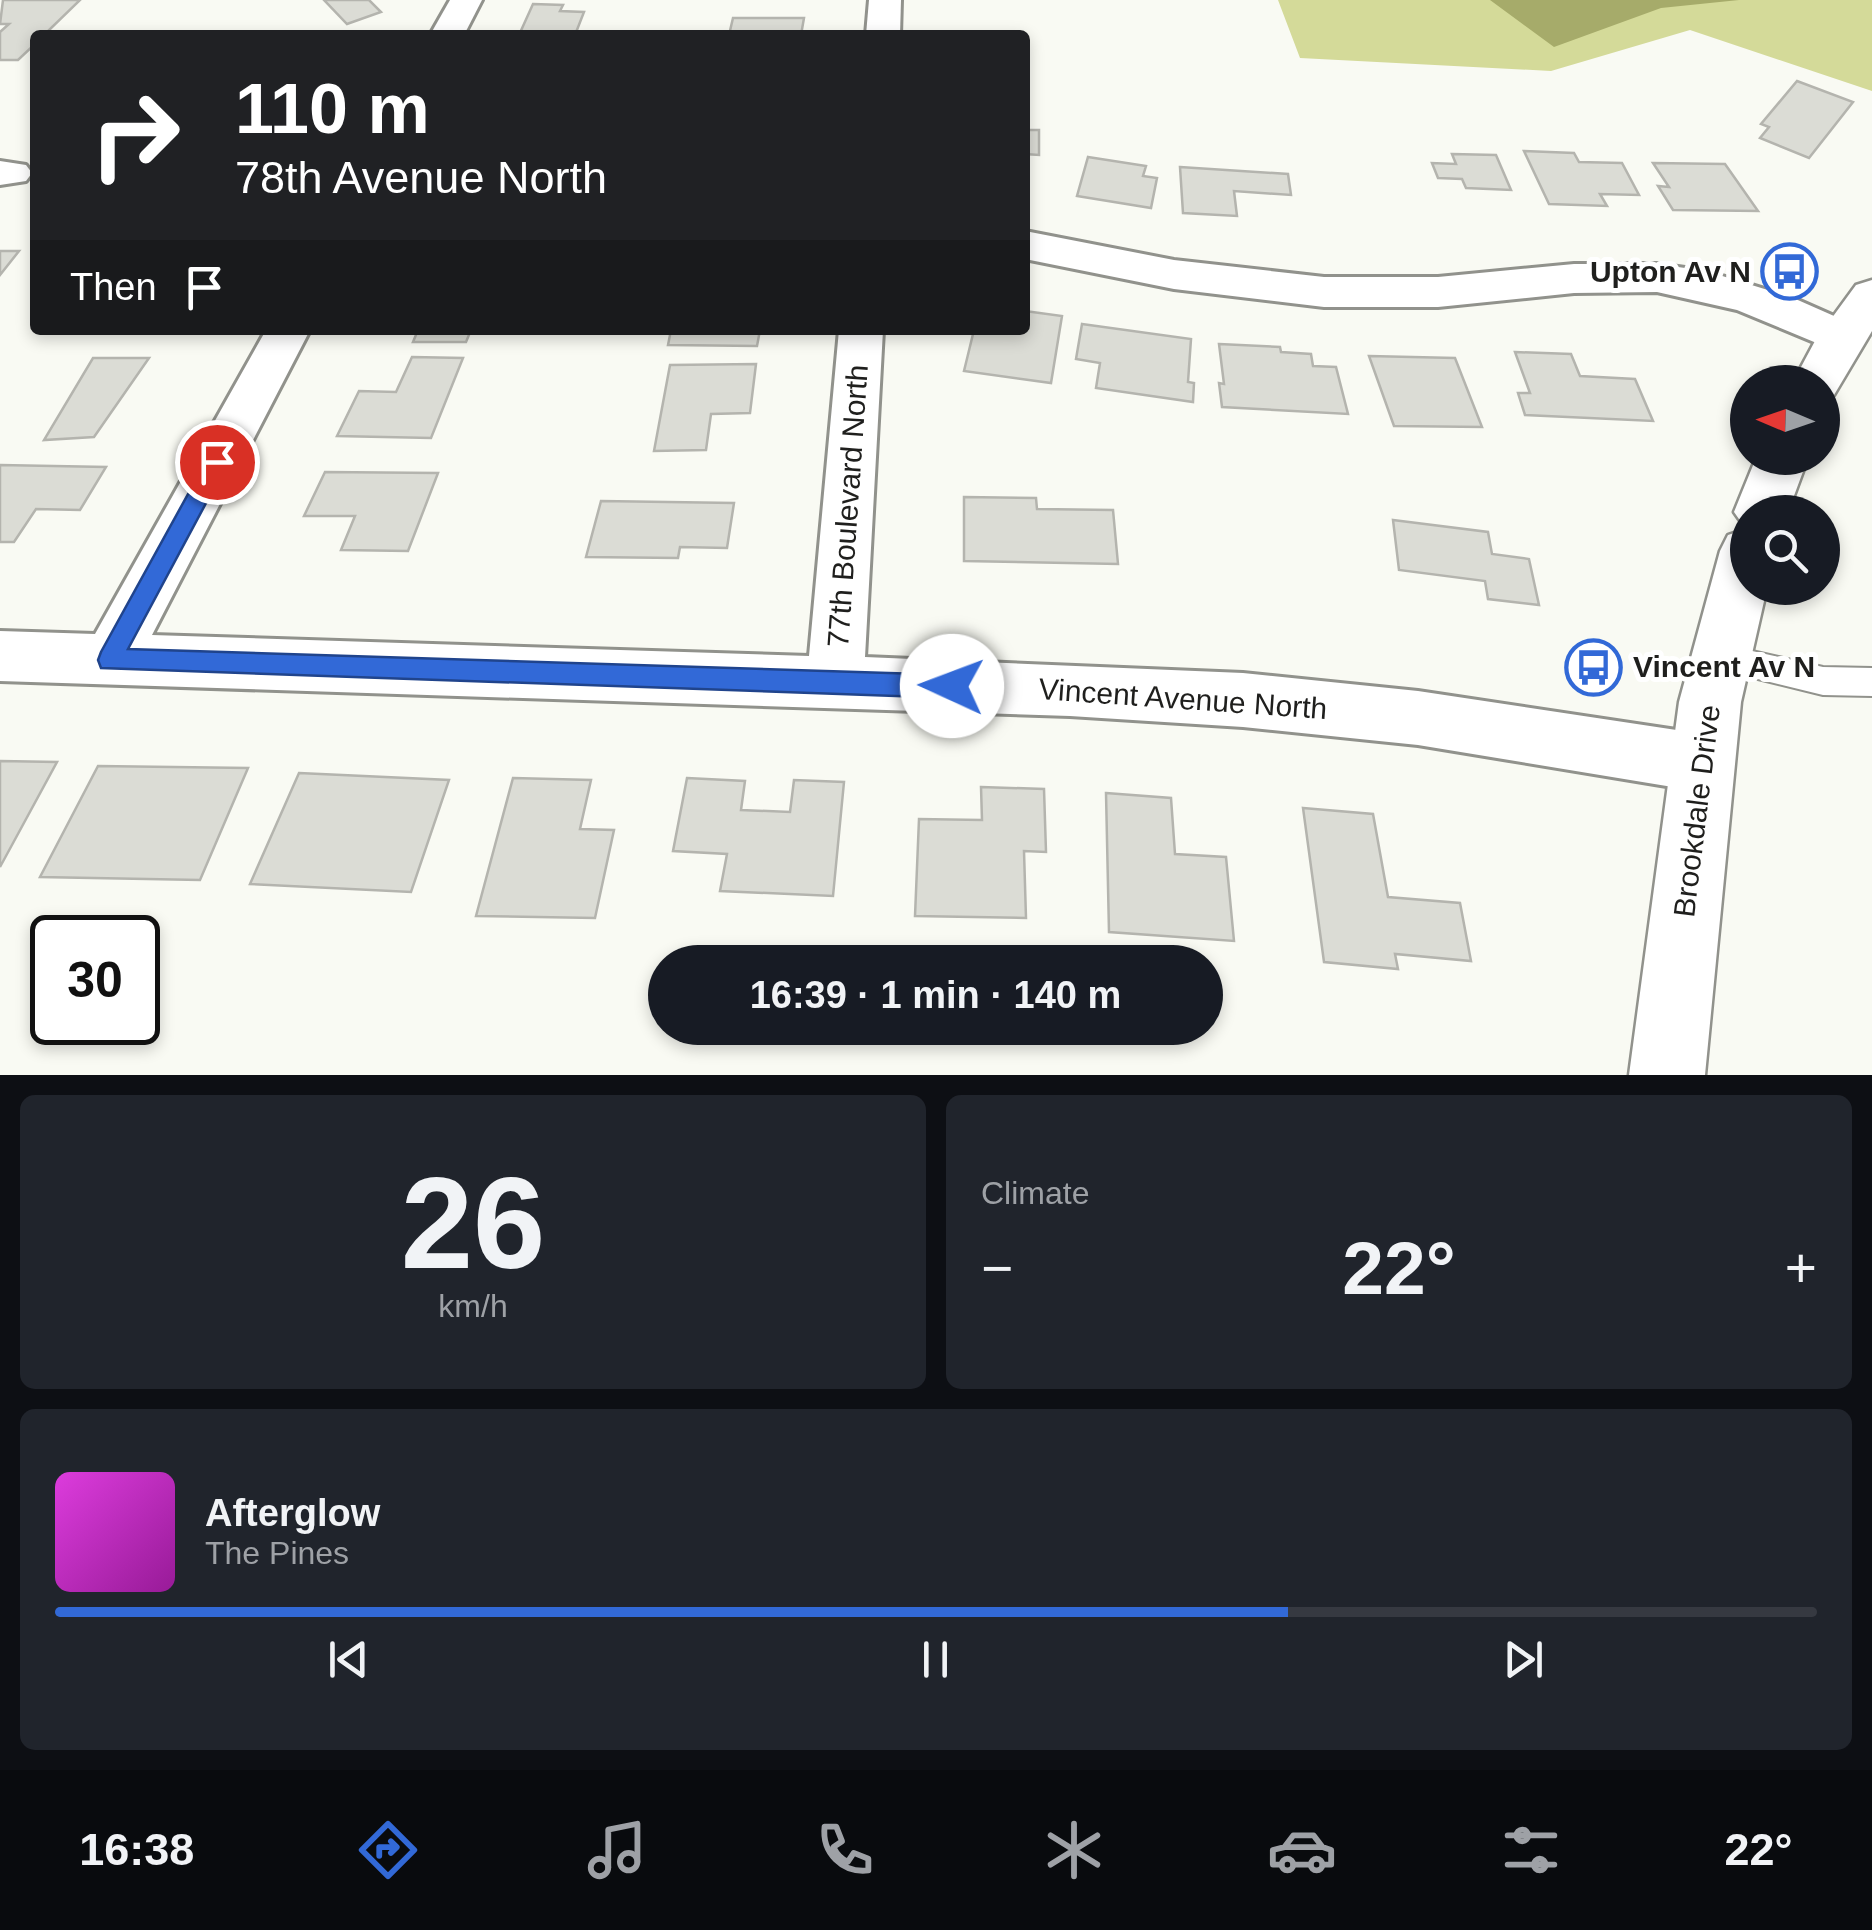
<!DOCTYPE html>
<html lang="en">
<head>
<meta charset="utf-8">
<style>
	body { margin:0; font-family:Arial,sans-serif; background:#20242c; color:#f1f3f6; height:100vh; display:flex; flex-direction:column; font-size:38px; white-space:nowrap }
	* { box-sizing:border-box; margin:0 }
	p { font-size:32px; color:#9ea1a6 }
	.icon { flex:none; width:55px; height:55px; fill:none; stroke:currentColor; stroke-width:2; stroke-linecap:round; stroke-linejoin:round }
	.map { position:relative; height:1075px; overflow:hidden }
	.sheet { display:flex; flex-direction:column; gap:20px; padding:20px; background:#0d0f14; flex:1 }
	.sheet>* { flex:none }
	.guide { position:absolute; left:30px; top:30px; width:1000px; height:305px; border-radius:10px; box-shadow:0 5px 15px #0003; background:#202124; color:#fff; overflow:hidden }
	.needle { width:65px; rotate:272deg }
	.tools { position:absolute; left:1730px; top:365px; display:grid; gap:20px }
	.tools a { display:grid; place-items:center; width:110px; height:110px; border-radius:50%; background:#171b24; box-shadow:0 5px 15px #0003; font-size:50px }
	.speed { position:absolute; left:30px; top:915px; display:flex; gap:20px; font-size:50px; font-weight:700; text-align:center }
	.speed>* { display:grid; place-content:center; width:130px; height:130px; border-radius:50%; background:#171b24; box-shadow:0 5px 15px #0003; line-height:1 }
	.speed .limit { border:5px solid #111; border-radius:15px; background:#fff; color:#111 }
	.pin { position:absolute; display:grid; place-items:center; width:85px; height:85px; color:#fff; margin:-42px; border:5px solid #fff; border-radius:50%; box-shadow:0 2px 10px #0007 }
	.me { position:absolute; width:110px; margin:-55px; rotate:272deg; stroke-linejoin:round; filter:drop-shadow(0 0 8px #0008) }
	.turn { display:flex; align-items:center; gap:35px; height:210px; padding:0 40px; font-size:45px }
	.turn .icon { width:130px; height:130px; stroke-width:2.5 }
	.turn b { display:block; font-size:70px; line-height:85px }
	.then { display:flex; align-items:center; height:95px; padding:0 40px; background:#0003; gap:20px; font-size:38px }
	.big { font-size:75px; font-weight:700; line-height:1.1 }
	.sheet .card { flex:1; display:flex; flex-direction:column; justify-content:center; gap:15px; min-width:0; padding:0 35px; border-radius:15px; background:#20242c }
	.sheet .dial { align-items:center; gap:0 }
	.dial b { font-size:130px; line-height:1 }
	.song { display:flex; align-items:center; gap:30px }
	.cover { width:120px; height:120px; border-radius:15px; background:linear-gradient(135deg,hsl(300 70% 55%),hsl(300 70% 35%)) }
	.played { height:10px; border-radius:5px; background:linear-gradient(90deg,#3269d7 70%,#363941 70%) }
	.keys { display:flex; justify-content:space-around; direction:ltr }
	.heat { display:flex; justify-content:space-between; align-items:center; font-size:55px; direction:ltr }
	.sheet .tiles { flex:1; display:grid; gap:20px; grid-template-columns:1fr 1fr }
	.card:last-child { grid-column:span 2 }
	.trip { position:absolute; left:648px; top:945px; width:575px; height:100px; border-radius:50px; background:#171b24; box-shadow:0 5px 15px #0003; font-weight:700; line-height:100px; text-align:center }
	.tab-bar { display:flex; height:160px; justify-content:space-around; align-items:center; background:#090b0e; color:#9ea1a6 }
	.tab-bar .icon { width:70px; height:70px }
	.tab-bar .current { color:#3269d7 }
	.tab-bar b { font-size:45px; color:#f1f3f6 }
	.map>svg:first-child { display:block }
</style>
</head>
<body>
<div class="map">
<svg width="1872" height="1075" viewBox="0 0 1872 1075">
	<rect width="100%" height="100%" fill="#f9faf3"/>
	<polygon fill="#d4da99" points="1278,0 1872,0 1872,91 1690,30 1551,71 1300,58"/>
	<polygon fill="#a6ab6a" points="1490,0 1739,0 1661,8 1554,47"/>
	<g fill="#dbdcd5" stroke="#b4b4ae" stroke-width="2.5">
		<polygon points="3,0 80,0 44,35 35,35 35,44 18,60 0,60 0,32 9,24 0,24"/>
		<polygon points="324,0 369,0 381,12 347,24"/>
		<polygon points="533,4 563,5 560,11 584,12 575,35 519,35"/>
		<polygon points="733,18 804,18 801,35 729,35"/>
		<polygon points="1797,81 1853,102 1809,158 1760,138 1769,127 1761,124"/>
		<polygon points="1025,130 1039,130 1039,155 1025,154"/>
		<polygon points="1524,151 1574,153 1579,162 1622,163 1639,195 1600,194 1607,206 1549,204"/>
		<polygon points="1452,154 1496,155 1511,190 1466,188 1462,179 1438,178 1432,163 1456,164"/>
		<polygon points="1088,157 1146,166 1143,176 1157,178 1151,208 1077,196"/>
		<polygon points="1653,163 1725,164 1758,211 1673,210 1658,186 1669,187"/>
		<polygon points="1180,167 1288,174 1291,195 1234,191 1237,216 1183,213"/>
		<polygon points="0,251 19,251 0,275"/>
		<polygon points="1025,311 1062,316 1051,383 964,371 974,330 1025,330"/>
		<polygon points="1082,324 1191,339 1188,382 1194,383 1193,402 1096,388 1100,363 1076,359"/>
		<polygon points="418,330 471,330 466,342 413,342"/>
		<polygon points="671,330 760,330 757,346 668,345"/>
		<polygon points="1219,344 1280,347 1281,352 1311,354 1313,366 1336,367 1348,414 1222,407 1219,383 1224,384"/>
		<polygon points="1515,352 1571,354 1580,376 1635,379 1653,421 1525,415 1518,393 1530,393"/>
		<polygon points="1369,356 1455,358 1482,427 1394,426"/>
		<polygon points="412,357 463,358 431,438 337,436 359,391 396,392"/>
		<polygon points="93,358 149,358 94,437 44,440"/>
		<polygon points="756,364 750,413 711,414 706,450 654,451 670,365"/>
		<polygon points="0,465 106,467 80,510 36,509 14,542 0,542"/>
		<polygon points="325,472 438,473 408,551 341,550 355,516 304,516"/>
		<polygon points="964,497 1036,498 1037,509 1113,510 1118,564 964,561"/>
		<polygon points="601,501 734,503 727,548 680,547 678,558 586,557"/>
		<polygon points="1393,520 1488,532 1492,554 1529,559 1539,605 1488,599 1485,581 1399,570"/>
		<polygon points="0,761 57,762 0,867"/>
		<polygon points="98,766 248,768 200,880 40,877"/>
		<polygon points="299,773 449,780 411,892 250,884"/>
		<polygon points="513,778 591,780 580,829 614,830 595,918 476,916"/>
		<polygon points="687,778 745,781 741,810 790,812 794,780 844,782 833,896 720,891 727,854 673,851"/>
		<polygon points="981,787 1044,789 1046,852 1024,851 1026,918 915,916 919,819 982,820"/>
		<polygon points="1106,793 1171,798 1175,854 1226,857 1234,941 1109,932"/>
		<polygon points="1303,808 1373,814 1388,897 1460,903 1471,961 1395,954 1398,969 1324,962"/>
	</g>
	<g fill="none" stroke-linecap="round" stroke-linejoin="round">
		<defs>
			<polygon id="lane" points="1721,644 1823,667 1872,668 1872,696 1823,695 1721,670 1710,666 1706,657 1710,648"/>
			<g id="street">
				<polygon points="450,0 482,0 464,35 430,35"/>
				<polygon points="869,0 901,0 900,35 866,35"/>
				<polygon points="0,161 26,165 32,173 26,181 0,185"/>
				<polygon points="1025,231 1174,260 1324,277 1438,277 1574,264 1657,264 1706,271 1791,297 1859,327 1866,338 1859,349 1843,354 1737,310 1657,292 1574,293 1438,307 1324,307 1174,289 1025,259"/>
				<polygon points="266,330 310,330 152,635 809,656 839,330 883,330 865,657 1243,673 1418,691 1703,734 1724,743 1733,763 1724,783 1703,792 1418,745 1243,727 1070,716 0,681 0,631 95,634"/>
			</g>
			<g id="secondary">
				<polygon points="1872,280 1872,331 1834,395 1822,398 1822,382 1793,382 1815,341 1856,285"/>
				<polygon points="1756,458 1808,458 1788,512 1748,512 1748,588 1767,588 1741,702 1705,1075 1629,1075 1679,702 1720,551 1728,535 1746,529 1734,512"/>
			</g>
		</defs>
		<use href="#lane" stroke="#91928c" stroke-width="4"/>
		<use href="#street" stroke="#91928c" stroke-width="6"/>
		<use href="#secondary" stroke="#91928c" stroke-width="5"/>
		<use href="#lane" fill="#fff" fill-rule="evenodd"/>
		<use href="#street" fill="#fff" fill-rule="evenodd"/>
		<use href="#secondary" fill="#fff" fill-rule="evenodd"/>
	</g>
	<polygon fill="#3269d7" stroke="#20448c" stroke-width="2.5" points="217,453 228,462 128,649 952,675 961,678 965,686 961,694 952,698 101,668 98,660 101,652 209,456"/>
	<defs>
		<symbol id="bus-ring" viewBox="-11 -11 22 22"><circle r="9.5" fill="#fff" stroke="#3269d7" stroke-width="1.5"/><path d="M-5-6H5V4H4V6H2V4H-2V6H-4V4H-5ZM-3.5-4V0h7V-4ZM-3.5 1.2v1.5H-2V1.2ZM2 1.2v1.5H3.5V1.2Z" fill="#3269d7"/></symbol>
	</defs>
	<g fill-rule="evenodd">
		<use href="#bus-ring" x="1758" y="240" width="63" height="63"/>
		<use href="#bus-ring" x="1562" y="636" width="63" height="63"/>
	</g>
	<g text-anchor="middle" stroke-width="10" stroke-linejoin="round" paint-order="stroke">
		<g font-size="30" font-weight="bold" fill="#1f1f1d" stroke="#fff" text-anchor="end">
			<text x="1751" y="282">Upton Av N</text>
			<text x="1633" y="677" text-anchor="start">Vincent Av N</text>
		</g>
		<g font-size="30" fill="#1f1f1d" stroke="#fff">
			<text transform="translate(848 506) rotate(-86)" y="10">77th Boulevard North</text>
			<text transform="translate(1183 699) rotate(4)" y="10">Vincent Avenue North</text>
			<text transform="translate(1697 811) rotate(-83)" y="10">Brookdale Drive</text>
		</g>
	</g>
</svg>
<div class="tools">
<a><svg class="needle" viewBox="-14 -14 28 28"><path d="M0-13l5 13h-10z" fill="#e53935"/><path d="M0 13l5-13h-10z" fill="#9ea1a6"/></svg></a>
<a><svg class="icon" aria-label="search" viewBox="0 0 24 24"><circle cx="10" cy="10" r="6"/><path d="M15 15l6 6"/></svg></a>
</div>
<div class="speed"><div class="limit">30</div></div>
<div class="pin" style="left:217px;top:462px;background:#d93025"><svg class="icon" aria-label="arrive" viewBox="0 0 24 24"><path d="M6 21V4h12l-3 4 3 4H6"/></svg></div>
<svg class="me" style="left:952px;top:686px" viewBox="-20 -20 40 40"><circle r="19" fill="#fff"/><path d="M0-13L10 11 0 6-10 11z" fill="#3269d7"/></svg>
<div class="trip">16:39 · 1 min · 140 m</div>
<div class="guide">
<div class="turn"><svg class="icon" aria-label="right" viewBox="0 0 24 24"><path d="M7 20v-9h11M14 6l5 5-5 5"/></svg><div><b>110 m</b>78th Avenue North</div></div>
<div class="then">Then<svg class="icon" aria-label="arrive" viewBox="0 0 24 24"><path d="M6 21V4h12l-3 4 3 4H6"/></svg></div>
</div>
</div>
<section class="sheet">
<div class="tiles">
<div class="card dial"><b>26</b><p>km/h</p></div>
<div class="card"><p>Climate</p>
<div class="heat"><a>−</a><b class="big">22°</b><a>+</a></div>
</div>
<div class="card">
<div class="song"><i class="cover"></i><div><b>Afterglow</b><p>The Pines</p></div></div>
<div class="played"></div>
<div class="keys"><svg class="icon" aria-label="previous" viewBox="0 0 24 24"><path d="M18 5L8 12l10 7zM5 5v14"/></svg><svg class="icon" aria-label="pause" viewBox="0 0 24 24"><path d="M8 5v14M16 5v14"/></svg><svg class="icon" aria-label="next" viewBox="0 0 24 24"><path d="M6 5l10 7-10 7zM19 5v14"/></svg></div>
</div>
</div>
</section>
<nav class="tab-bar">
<b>16:38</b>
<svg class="icon current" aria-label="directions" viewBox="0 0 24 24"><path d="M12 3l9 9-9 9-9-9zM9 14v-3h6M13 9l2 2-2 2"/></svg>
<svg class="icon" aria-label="music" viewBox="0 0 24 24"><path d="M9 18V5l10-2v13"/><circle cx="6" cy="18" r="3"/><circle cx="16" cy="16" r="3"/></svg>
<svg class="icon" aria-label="phone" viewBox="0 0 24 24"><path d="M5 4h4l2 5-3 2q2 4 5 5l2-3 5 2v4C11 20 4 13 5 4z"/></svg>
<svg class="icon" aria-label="climate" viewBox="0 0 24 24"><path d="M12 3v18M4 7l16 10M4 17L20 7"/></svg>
<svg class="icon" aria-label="car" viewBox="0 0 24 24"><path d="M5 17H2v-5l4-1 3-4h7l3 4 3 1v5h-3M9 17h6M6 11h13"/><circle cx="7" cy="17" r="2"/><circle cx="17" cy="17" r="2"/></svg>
<svg class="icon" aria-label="filters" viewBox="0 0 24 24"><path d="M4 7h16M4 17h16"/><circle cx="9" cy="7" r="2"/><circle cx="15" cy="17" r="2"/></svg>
<b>22°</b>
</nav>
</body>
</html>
